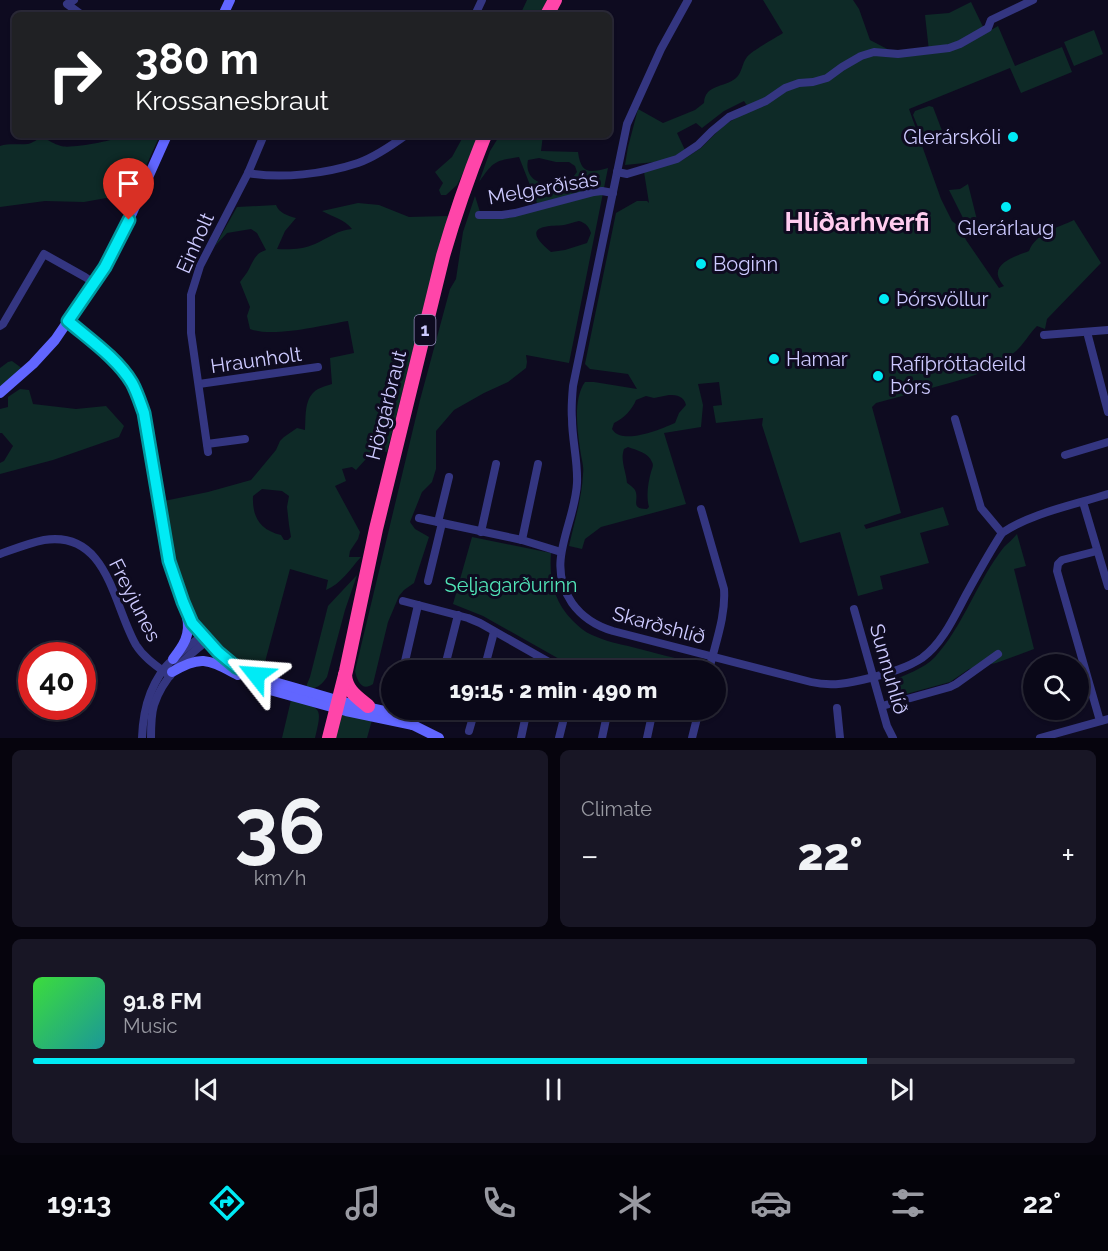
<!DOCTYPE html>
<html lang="en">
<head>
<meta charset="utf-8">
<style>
	body { margin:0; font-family:Raleway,sans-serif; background:#181625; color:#f1f3f6; height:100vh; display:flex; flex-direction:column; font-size:22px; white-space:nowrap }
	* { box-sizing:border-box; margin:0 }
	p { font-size:20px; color:#999aa2 }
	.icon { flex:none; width:33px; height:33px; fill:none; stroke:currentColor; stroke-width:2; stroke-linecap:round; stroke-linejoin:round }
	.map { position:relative; height:738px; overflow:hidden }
	.sheet { display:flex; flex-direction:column; gap:12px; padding:12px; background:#06040d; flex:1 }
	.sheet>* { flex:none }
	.guide { position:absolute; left:12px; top:12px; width:600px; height:126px; border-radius:9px; box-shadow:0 2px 4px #0004,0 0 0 2px #2a2937; background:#202124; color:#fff; overflow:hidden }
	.controls { position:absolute; left:1023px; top:654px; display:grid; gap:12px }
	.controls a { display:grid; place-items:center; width:66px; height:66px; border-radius:50%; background:#0a0818; box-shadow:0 2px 4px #0004,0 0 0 2px #2a2937; font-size:30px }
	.speed { position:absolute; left:18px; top:642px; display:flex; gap:12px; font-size:30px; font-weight:700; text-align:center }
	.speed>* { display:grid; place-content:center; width:78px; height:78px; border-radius:50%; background:#0a0818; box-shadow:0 2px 4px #0004,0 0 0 2px #2a2937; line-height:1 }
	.speed .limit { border:9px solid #d22; background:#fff; color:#111 }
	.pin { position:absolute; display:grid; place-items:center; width:51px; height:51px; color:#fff; margin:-62px -26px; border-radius:50% 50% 50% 0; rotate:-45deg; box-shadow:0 0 6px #0007 }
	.pin .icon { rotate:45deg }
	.me { position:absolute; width:66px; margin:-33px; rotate:298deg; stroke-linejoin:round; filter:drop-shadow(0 0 4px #0008) }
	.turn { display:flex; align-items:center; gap:21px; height:126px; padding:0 24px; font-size:27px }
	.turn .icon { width:78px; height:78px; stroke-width:2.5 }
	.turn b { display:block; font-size:42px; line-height:51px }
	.big { font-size:45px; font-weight:800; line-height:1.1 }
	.sheet .widget { flex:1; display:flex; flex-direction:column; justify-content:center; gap:9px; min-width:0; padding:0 21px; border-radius:9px; background:#181625 }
	.sheet .dial { align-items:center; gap:0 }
	.dial b { font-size:78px; line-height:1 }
	.song { display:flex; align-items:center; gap:18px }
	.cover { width:72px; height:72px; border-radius:9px; background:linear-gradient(135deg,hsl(120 70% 55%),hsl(180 70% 35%)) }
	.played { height:6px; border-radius:3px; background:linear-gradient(90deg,#00ebf5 80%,#2a2937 80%) }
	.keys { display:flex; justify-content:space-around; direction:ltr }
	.heat { display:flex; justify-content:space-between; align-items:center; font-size:33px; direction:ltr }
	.sheet .tiles { flex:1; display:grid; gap:12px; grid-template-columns:1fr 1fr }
	.widget:last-child { grid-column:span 2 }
	.trip { position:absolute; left:381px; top:660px; width:345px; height:60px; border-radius:30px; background:#0a0818; box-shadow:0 2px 4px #0004,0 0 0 2px #2a2937; font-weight:800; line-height:60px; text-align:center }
	.menu { display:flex; height:96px; justify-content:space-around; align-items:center; background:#04030a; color:#999aa2 }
	.menu .icon { width:42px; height:42px }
	.menu .selected { color:#00ebf5 }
	.menu b { font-size:27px; color:#f1f3f6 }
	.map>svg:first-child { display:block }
</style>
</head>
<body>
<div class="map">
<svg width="1108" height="738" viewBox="0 0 1108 738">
	<rect width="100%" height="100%" fill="#0e0b20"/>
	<g fill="#0e2a27" fill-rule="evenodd">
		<polygon points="527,0 547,0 540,15 520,15"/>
		<path d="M763,0H853L859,9L870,40L893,52L929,51L925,15L949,13L971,2L986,33L998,26L1015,66L1062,47L1072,72L1021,93L1010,68L909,109L941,199L952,221L961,228L966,240L999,288L1004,286C985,265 1014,257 1029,251C1036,233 1057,228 1074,220L1101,263L1047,319L1045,329L1037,326C1029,334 1024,344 1016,351C992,372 965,379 935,387C916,392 896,398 876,403L872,407L901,513L864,525L866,529L943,507L949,525L920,533L929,563L880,576L883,589L858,596L840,532L800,543L762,425L763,418L716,423L713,406L722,405L719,382L698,384L703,405L701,427L664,433L686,504L601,527L585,539L582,549L569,546C574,523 582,498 583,474C584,467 582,461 581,455C578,435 572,400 585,382H594L637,389L628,374L590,369L585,364L616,213L637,201H647L649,203L644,172L681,161L701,148L724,125L750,110L744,101L724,111L702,128L696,123L677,133L685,150L672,158L655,162L625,165L628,147L638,109L663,123L695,110L704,103C705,84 724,88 736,78C742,73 742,63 747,57C750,52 777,37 783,33ZM669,395C677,395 684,396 686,405L679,413L675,423C661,429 622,446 612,429L614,423C624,418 632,410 636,400L646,396L654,398ZM628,447C636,450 649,453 652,462C654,465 652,469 651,472C648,483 646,496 649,507L647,509C629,509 640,500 635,490C634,488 629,484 627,483C626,470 620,461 624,449Z"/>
		<polygon points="1094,30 1103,54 1074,66 1064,42"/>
		<polygon points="929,106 933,107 944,136 942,140 928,145 925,144 913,115 915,111"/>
		<path d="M123,135H160L132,197L123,195L84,202L45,201L0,207V146C9,143 18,145 28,144C33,143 37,139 43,137C48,140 54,144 61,146C69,149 116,141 123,135Z"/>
		<polygon points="464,135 482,135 457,185 446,195 441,195 439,190 443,183 435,172 452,157"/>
		<path d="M500,135H543L541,151L578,152C581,174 589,173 608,168L569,363L526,355L527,362L526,368L508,382L484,393L454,410L436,431V469L432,482L422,492L410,522L415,529L429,537L414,583L404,590L399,596L388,622L373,684C362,692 357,681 355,671L420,400L450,289L456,279L463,232L475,196L480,212L483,216L539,208L519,157C494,161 494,161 479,182L490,151ZM539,158L556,162H569L575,166L577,172C564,192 522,188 528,160ZM579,221C586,223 589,227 591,233L587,243L565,250L551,252C544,246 526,231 544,227C551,225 558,226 564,225C570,224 573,222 579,221Z"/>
		<polygon points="968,184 978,224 976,228 972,230 967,226 949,190 960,189"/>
		<path d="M358,203L379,205L409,217L448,216L387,452L375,449L356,470L352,467L342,469L346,481L335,486L360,532L358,539L350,551L349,557H361C350,569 341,584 326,590L328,580L290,569L262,673C187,639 174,575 164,501L208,492L251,480L276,450L280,441L284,437L297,428L305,430C306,418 304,401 314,392C318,388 326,386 332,384L330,358L354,353L348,321C323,325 273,338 250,329L247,316L250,307L240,282C243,278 247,273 249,269C254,259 256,253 266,250L257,233L251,229L227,233L215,246L237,207L276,205C279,213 288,216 296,218L285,231L277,249C289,250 304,249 315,244C328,238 338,230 352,229C344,219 333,217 322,211ZM262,489L282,491L289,496L287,507L289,525L291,537L288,540H284L281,535C260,530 252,517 253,496Z"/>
		<polygon points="12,361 23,369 0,387 0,368 8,362"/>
		<polygon points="20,389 29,390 33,404 76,409 106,406 124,426 119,437 53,460 0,474 0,463 4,461 13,446 2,433 0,433 0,409 8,407 8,397"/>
		<path d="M1017,534L1026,566L1014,569L1034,649L996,663L969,669L950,682L899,696L893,697L890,695L888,685L890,681C904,676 925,668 935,657C964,625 977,581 1004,547C1008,543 1013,539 1017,534Z"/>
		<path d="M472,537L551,553C549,580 554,602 573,621C579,627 585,632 592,635C605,641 619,644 632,647C654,653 675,658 696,663L698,670H577L561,660L483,616L453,604Z"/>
		<path d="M357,575L345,610L327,677C321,686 316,689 305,689L310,677L328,606Z"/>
		<path d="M291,700C321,708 323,706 315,738H282Z"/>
		<polygon points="341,715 346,715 372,720 367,738 332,738"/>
	</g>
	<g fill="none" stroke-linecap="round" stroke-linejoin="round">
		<g stroke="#343681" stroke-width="8">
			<polyline points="74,0 67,4 82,15"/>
			<path d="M688,0L661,49L627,124L573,386C572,397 571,408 572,419C572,440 578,461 577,483C575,525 544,562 572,603C582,617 596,626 613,631L811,682C832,687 850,683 870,678C888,673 907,668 922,658C943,643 955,615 967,593C978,573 989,553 1002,533C1031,513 1074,505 1108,494"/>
			<polyline points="475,15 482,0"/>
			<polyline points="617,172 627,174 677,159 698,145 712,131 729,117 766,101 785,88 799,83 813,82 827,78 842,67 861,56 874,52 898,54 949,48 960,44 988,28 991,20 1033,0"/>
			<path d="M248,173C281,179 325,174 358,163C375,157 391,146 406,135"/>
			<polyline points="479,215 502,215 515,213 594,192 602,191 613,193"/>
			<polyline points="0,326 3,324 44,254 85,277 94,283"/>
			<polyline points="1087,332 1108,412"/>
			<polyline points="1044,335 1108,330"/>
			<polyline points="199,384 318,367"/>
			<polyline points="955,419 981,508 1002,533"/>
			<polyline points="207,444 245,439"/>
			<polyline points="208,452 191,333 191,295 200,266 248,173 264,135"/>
			<polyline points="1065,455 1108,442"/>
			<polyline points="1083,502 1108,586"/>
			<path d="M701,509L724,589C726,616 715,644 709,670"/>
			<polyline points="419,518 522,540 561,552"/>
			<polyline points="438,522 449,477"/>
			<polyline points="481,532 496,464"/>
			<polyline points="522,540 538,464"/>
			<polyline points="1097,551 1062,560 1058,564 1057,571 1100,721"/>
			<path d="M0,554C14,549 29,543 44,540C108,530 113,605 136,645C144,658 158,667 170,676"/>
			<polyline points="428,581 442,523"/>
			<polyline points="403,601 468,618 480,623 563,670"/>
			<polyline points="854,609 887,726 893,738"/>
			<polyline points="403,670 418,605"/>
			<polyline points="444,670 458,615"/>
			<polyline points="484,670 494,632"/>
			<polyline points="537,670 540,658"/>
			<polyline points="882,706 950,687 956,684 998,654"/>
			<polyline points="837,708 840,738"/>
			<polyline points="678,710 698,714"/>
			<polyline points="469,731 475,710"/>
			<path d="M142,738C143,709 151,680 173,659C182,650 193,643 203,635"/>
			<path d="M151,738C151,727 151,715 154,705C163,677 185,658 208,640"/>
			<polyline points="521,738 527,710"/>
			<polyline points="559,738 566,710"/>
			<polyline points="602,738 608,710"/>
			<polyline points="647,738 653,710"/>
			<polyline points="692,738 699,710"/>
			<polyline points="1040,738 1108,719"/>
		</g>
		<g stroke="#6166ff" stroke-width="10">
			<polyline points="223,15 230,0"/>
			<path d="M68,321C88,339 118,359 132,383C137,392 140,402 144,413L169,561L183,602L192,623L203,635L218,652L245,676L270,690L346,711L413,725"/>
			<polyline points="0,393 33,364 55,340 105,267 120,240 167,135"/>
			<path d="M173,659C183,646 191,635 187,617"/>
			<polyline points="248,671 264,679 299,689 347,703 389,712 401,717 413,725 439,738"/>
			<path d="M172,672C202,654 209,660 238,675"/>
		</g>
		<g stroke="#ff45a9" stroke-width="14">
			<polyline points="547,15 555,0"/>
			<path d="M345,675C346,690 357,697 368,706"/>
			<path d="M329,738L346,671L376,529L443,256C455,214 469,175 485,135"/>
		</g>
	</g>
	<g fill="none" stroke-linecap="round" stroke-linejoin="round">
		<defs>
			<path id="route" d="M129,220L105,267L68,321C89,339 118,359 132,383C137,392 140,402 144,413L169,561L183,602L192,623L218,652L236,667L256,675"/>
		</defs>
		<use href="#route" stroke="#00999f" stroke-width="15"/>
		<use href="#route" stroke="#00ebf5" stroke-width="10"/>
	</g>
	<g fill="#00ebf5" stroke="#0e0b20" stroke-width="2">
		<circle cx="1013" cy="137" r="6"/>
		<circle cx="1006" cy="207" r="6"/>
		<circle cx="701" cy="264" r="6"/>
		<circle cx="884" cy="299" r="6"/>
		<circle cx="774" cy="359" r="6"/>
		<circle cx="878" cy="376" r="6"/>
	</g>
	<g text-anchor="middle" stroke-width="6" stroke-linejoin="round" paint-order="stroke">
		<rect fill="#0e0b20" stroke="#9491bc" stroke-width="1.5" x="414.5" y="315" width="21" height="30" rx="4.5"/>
		<g font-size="18" font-weight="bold" fill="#cdcaff">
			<text x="425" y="336">1</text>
		</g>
		<g font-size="20" fill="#cdcaff" stroke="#0e0b20" text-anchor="start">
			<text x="1001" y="144" text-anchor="end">Glerárskóli</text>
			<text x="1006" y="235" text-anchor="middle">Glerárlaug</text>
			<text x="713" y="271">Boginn</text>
			<text x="896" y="306">Þórsvöllur</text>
			<text x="786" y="366">Hamar</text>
			<text x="890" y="371">Rafíþróttadeild<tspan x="890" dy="23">Þórs</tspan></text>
		</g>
		<g font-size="20" fill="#cdcaff" stroke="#0e0b20">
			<text transform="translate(543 188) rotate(-10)" y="7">Melgerðisás</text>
			<text transform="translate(195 243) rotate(-66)" y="7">Einholt</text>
			<text transform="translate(256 360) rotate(-8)" y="7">Hraunholt</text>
			<text transform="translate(386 405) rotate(-76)" y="7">Hörgárbraut</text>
			<text transform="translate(135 600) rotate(63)" y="7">Freyjunes</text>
			<text transform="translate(659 625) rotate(15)" y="7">Skarðshlíð</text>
			<text transform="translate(889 669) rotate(74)" y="7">Sunnuhlíð</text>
		</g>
		<g font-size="20" fill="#51e4b7" stroke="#0e0b20">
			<text x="511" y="592">Seljagarðurinn</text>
		</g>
		<g font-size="26" font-weight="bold" fill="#ffccef" stroke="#0e0b20">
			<text x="857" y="231">Hlíðarhverfi</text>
		</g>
	</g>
</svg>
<div class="controls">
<a><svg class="icon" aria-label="search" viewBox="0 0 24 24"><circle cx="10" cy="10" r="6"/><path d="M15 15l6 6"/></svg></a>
</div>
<div class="speed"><div class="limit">40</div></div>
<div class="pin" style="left:129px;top:220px;background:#d93025"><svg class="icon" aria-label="arrive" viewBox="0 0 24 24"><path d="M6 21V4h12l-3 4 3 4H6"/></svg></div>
<svg class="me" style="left:256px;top:675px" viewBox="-20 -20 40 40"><path d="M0-17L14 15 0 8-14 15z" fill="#00ebf5" stroke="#fff" stroke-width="4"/></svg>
<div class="trip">19:15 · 2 min · 490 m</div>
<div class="guide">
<div class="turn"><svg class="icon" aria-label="right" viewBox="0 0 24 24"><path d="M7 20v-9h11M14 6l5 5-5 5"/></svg><div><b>380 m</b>Krossanesbraut</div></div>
</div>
</div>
<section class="sheet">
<div class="tiles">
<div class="widget dial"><b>36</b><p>km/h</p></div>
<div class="widget"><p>Climate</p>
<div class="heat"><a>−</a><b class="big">22°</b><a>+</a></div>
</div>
<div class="widget">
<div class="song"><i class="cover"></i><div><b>91.8 FM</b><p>Music</p></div></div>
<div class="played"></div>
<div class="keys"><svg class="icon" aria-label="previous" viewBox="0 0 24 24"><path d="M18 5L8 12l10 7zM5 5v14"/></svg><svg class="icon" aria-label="pause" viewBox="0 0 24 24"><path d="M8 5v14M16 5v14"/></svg><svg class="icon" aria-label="next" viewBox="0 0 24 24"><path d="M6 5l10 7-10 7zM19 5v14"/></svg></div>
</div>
</div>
</section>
<nav class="menu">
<b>19:13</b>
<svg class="icon selected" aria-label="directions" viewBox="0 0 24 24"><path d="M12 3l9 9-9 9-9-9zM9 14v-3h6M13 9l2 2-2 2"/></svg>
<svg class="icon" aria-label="music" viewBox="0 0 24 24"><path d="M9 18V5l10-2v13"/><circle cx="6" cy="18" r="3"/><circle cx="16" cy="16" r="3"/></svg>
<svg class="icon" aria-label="phone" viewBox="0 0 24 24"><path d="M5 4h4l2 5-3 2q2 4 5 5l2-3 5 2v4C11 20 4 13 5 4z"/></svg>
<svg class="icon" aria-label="climate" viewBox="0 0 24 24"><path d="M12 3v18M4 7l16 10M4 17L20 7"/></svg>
<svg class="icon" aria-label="car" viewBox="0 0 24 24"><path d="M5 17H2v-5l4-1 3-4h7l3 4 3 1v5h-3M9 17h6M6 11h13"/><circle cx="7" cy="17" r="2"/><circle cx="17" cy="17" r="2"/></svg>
<svg class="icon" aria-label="filters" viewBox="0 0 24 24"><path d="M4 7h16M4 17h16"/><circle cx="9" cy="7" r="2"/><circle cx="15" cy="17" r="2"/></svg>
<b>22°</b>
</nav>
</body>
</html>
